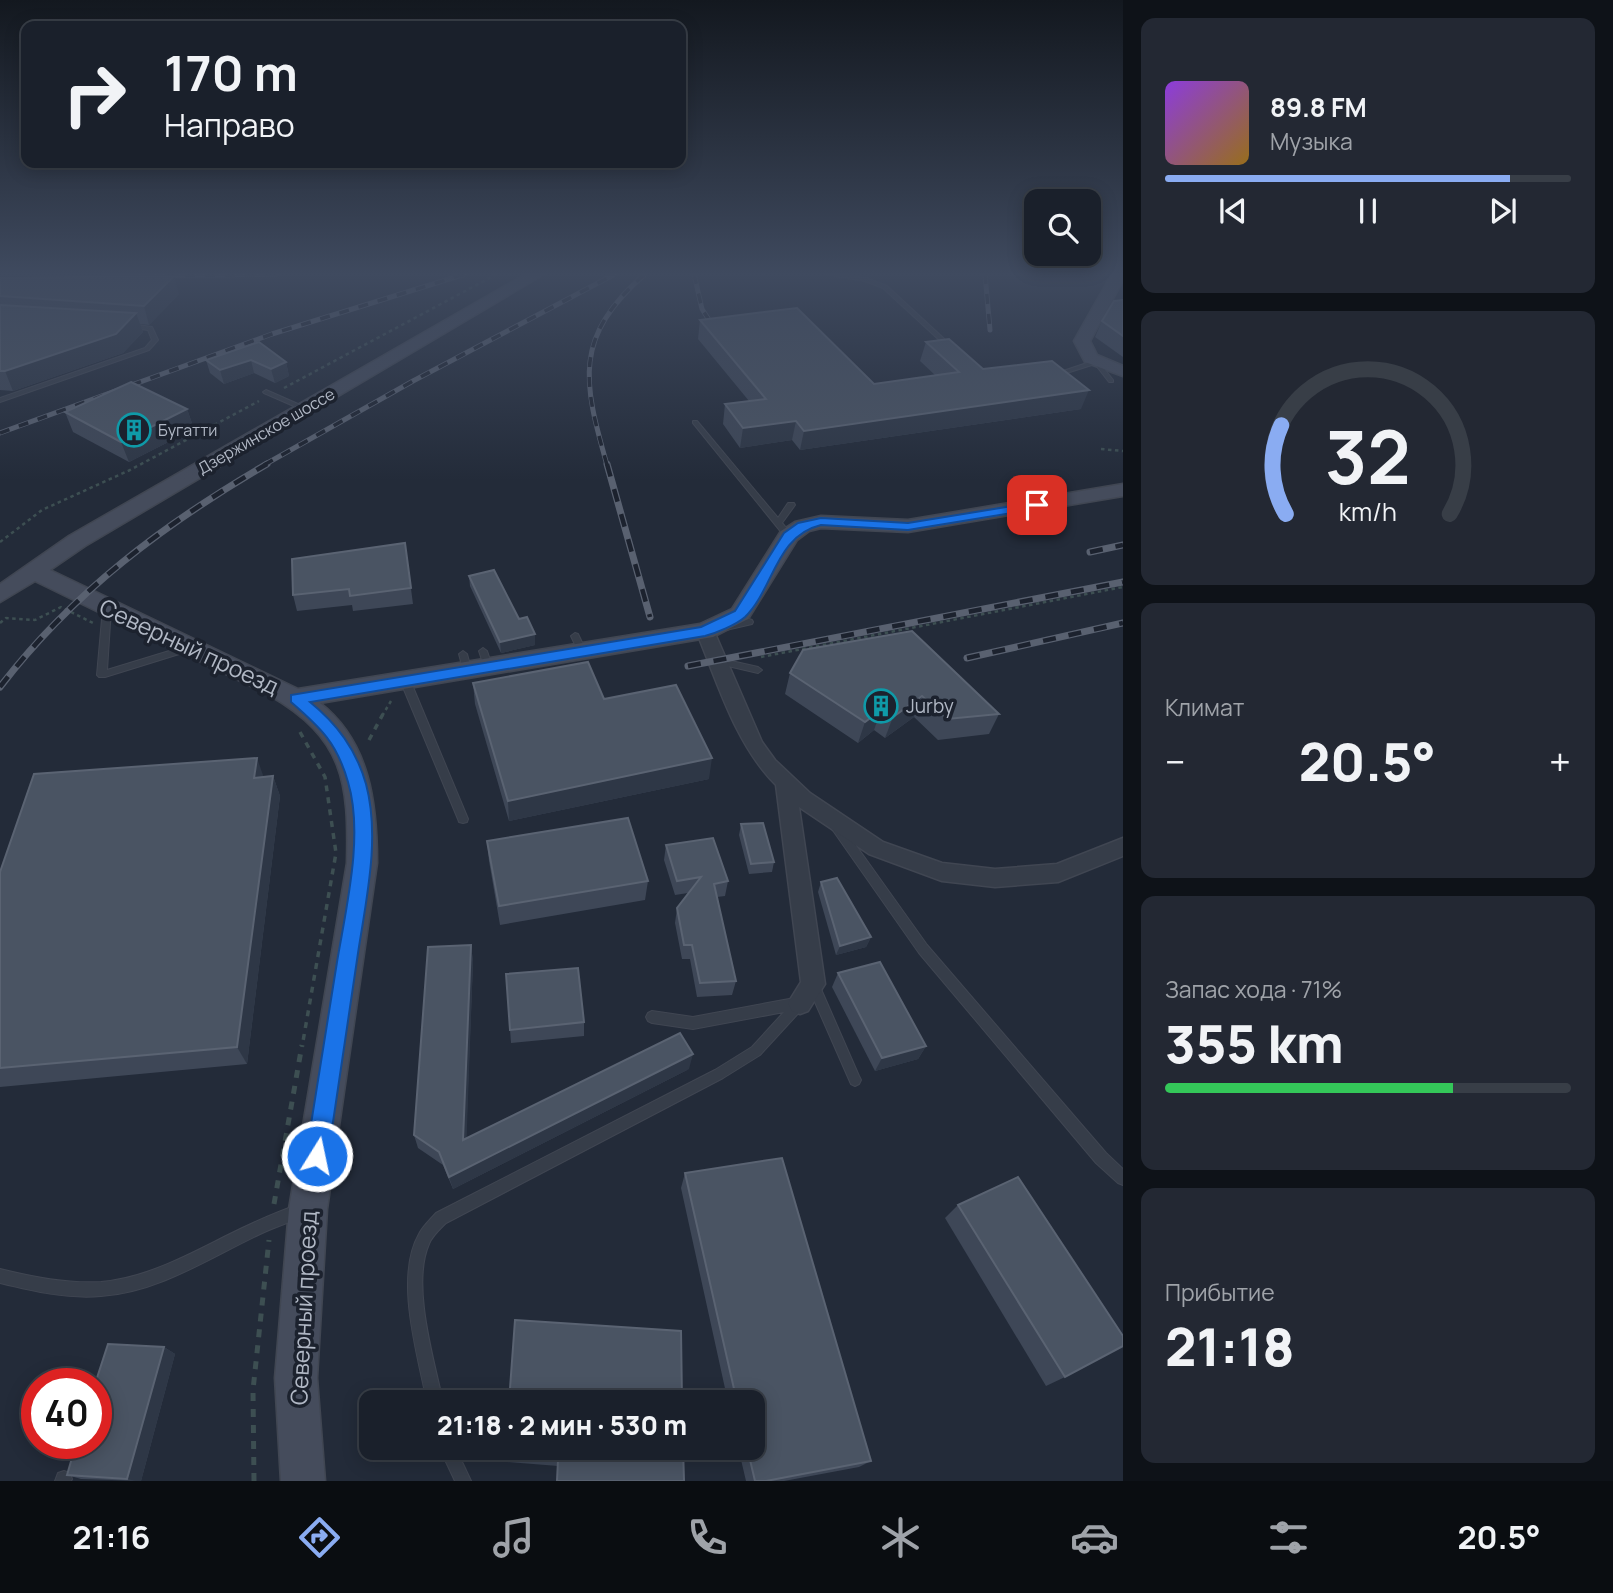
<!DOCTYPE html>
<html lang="ru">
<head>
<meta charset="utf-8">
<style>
	body { margin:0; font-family:Manrope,sans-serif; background:#232833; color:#f1f3f6; height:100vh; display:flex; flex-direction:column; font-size:26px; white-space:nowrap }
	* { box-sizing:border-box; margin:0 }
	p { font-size:23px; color:#9fa3a9 }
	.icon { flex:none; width:38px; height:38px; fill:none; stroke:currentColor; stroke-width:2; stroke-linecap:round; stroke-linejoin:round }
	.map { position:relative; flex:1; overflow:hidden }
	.sheet { display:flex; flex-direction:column; gap:18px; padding:18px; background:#0e1218; width:490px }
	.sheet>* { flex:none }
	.top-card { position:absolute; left:21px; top:21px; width:665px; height:147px; border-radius:14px; box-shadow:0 4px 18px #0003,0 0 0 2px #383e47; background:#1a202b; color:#f1f3f6; overflow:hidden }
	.buttons { position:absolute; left:1024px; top:189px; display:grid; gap:14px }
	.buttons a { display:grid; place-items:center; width:77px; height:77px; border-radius:14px; background:#1a202b; box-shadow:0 4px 18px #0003,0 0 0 2px #383e47; font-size:35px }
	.speed { position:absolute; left:21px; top:1368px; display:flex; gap:14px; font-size:35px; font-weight:700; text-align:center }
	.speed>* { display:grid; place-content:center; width:91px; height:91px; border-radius:50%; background:#1a202b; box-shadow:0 4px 18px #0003,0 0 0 2px #383e47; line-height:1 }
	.speed .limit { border:10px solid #d22; background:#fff; color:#111 }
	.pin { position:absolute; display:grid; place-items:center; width:60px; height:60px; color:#fff; margin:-30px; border-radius:14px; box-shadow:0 4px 10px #0006 }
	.me { position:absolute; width:77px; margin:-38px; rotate:10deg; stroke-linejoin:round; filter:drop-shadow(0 0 5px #0008) }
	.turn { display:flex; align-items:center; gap:24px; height:147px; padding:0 28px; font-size:32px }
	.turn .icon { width:91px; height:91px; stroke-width:2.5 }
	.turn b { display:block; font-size:49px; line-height:60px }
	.big { font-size:52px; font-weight:800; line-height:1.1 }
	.sheet .widget { flex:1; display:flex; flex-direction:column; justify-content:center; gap:10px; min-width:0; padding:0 24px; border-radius:14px; background:#232833 }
	.sheet .dial { align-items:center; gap:0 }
	.dial svg { height:182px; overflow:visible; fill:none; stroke:#383e47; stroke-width:7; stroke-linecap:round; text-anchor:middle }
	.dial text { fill:#f1f3f6; stroke:none }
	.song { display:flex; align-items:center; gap:21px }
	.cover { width:84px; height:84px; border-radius:10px; background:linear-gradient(135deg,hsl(270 70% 55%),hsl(40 70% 35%)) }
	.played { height:7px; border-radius:4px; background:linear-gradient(90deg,#8aacf2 85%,#383e47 85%) }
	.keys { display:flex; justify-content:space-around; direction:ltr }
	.heat { display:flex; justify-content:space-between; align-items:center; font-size:38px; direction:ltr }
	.charge { height:10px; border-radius:5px; background:linear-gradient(90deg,#34c759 71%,#383e47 0) }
	.trip { position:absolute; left:359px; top:1390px; width:406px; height:70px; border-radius:14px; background:#1a202b; box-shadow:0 4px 18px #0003,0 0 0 2px #383e47; font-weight:800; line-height:70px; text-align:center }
	.tab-bar { display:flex; height:112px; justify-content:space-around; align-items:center; background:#0a0d11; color:#9fa3a9 }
	.tab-bar .icon { width:49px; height:49px }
	.tab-bar .on { color:#8aacf2 }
	.tab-bar b { font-size:32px; color:#f1f3f6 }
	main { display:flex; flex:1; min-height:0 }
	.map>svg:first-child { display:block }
</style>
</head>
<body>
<main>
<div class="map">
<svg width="1123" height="1481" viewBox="0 0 1123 1481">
	<rect width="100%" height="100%" fill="#232b39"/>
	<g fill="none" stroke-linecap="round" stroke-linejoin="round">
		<defs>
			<g id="lane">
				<polygon points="824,274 837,274 866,278 887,286 954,348 949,349 883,288 865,281"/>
				<polygon points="129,324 152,327 158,340 149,350 0,402 0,398 145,348 152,340 148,330 127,327 126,326"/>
				<polygon points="1096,360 1098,361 1113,380 1113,382 1109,382 1095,364 1057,376 1054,374"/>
				<polygon points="266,390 307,408 308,409 303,410 264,393 263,392"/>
				<polygon points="693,421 697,421 778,518 788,503 794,503 795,505 782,523 793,536 792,538 786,538 693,423"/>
				<polygon points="107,605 111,608 107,670 189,645 193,648 192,650 105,677 99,677 97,675 103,608"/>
				<polygon points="749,619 752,620 753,622 752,624 726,630 722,627 723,625"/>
				<polygon points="575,633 578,634 586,651 585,653 582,654 579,653 571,636"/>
				<polygon points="483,648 487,651 492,666 491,668 488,669 484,666 479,651"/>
				<polygon points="463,651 467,654 471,669 467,672 463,669 459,654"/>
				<polygon points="718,658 758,667 762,670 758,673 715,663 714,661"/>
				<polygon points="405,677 410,680 468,819 467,822 463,823 459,822 458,819 400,680"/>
				<polygon points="836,822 840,823 927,945 1106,1153 1123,1169 1123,1185 1118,1183 1096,1163 919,953 832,829 831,826 832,823"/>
				<polygon points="813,979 817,980 859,1076 861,1080 859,1084 855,1086 851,1084 807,984 809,980"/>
				<path d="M800,997L804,999L806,1003L804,1007L760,1055L723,1078L446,1223C440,1229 432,1236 429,1244C411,1284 434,1360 443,1402H427C418,1355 394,1278 419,1234C423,1226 430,1220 436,1213L715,1070L752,1047L784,1012L693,1029L652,1023L648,1021L646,1017L648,1013L652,1011L693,1017Z"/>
				<path d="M300,1204L305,1206L307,1211L305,1216C290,1222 275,1227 260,1234C209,1258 159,1292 101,1296C67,1299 33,1291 0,1283V1269C33,1277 67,1284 101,1282C146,1278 186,1256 226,1236C250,1224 274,1213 300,1204Z"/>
				<polygon points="439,1447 455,1447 471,1481 455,1481"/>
				<polygon points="64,1471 70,1473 72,1479 71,1481 55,1481 58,1473"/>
			</g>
			<path id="street" d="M705,625L714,631L762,742L775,760L810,793L883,842L942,863L995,869L1057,864L1123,838V856L1058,882L995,887L942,881L869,854L799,807L825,984L808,1011L800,1014L792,1011L788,1003L801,982L776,785C735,744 718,683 696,631Z"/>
			<g id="secondary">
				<path d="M526,274H544L85,546L50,570L298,689L700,624L732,609L781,531L795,522L821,516L908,520L1123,484V496L908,532L821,528L809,531L797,540L748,619L713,637L320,703C370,742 377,804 377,863L327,1209L317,1378L325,1481H281L275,1378L289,1209L347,863C349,782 344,738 269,695L35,581L0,602V584L69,536Z"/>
				<polygon points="1112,274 1123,274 1123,280 1090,341 1097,355 1123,366 1123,376 1085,362 1074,341"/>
			</g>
		</defs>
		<use href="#lane" stroke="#404652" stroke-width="2"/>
		<use href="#street" stroke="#404652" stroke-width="3"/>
		<use href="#secondary" stroke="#404652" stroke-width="3"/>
		<g stroke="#3d4f52" stroke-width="2.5" stroke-dasharray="3.5 3.5" stroke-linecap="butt">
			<polyline points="284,388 497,274"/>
			<polyline points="1101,449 1123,451"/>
			<polyline points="0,542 42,510 130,470 259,401"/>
			<polyline points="0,623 6,618 35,620 61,607 93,623"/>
			<polyline points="761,657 1123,587"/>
			<polyline points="382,716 391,701"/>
		</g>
		<g stroke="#3d4f52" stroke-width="3.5" stroke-dasharray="6 6" stroke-linecap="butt">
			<polyline points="300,732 325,777 336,853 302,1047"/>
			<polyline points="369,740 383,714"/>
		</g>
		<g stroke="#3d4f52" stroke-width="5" stroke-dasharray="8 8" stroke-linecap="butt">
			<polyline points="274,1204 302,1045"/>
			<polyline points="254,1481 253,1390 269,1240"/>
		</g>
		<use href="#lane" fill="#363d49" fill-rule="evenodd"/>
		<use href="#street" fill="#363d49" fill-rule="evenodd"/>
		<use href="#secondary" fill="#454c5c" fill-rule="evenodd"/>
		<defs>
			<g id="rail-far1">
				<polyline points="694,274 702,309 718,334"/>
				<polyline points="985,274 990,330"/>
				<polyline points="105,277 277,274"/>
				<polyline points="0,433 272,334 465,274"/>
				<polyline points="264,465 413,381 615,274"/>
				<path d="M607,465C583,381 573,337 645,274"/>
			</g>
			<g id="rail">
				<polyline points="607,464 650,617"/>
				<polyline points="1090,552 1123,545"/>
				<polyline points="967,658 1123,623"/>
				<polyline points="688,666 1123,582"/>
				<path d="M0,687C73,592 164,524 267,464"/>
			</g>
		</defs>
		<use href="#rail-far1" stroke="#596170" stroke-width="5"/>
		<use href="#rail" stroke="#596170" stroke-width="7"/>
		<use href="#rail-far1" stroke="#1c222e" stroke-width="3.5" stroke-dasharray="10" stroke-linecap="butt"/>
		<use href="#rail" stroke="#1c222e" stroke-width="4.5" stroke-dasharray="13" stroke-linecap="butt"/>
	</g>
	<g fill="#3e4757">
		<polygon points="0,278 179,294 149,325 140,324 143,332 123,353 13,391 0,390"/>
		<polygon points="1123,300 1123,357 1095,337 1102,321"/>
		<polygon points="700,320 874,384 936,376 920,361 926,342 983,369 1081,409 800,450 792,440 740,448 723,424 725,404 749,401 698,339"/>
		<polygon points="259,342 286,362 289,376 275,383 254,373 224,384 210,373 206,360"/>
		<polygon points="187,409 194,429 129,462 73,432 65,412"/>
		<polygon points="405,543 413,604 353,611 352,605 297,611 293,595"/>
		<polygon points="469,576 535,634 535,645 501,653 470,586"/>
		<polygon points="803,650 999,714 989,734 938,740 914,717 885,738 874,730 858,743 785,694 790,673"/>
		<polygon points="473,683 604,699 709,779 509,821 475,704"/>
		<polygon points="273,776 280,796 247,1064 0,1087 0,872 264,777"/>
		<polygon points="741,824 774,862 772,872 749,874 739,835"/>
		<polygon points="487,841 648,881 645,900 500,925 489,861"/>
		<polygon points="666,845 728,881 725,896 717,897 736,981 732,995 697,997 690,959 682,959 675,923 677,908 688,893 675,895 664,860"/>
		<polygon points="821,882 871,937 866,947 836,955 818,892"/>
		<polygon points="471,945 473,962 466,1139 689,1069 453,1189 443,1165 418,1148 414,1135"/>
		<polygon points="838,973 926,1046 918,1059 875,1071 832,987"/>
		<polygon points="506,974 584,1022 584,1036 511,1043"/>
		<polygon points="685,1173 871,1461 859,1467 784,1481 746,1481 738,1447 752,1447 752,1402 728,1402 681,1188"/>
		<polygon points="958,1205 1065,1377 1046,1386 945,1218"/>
		<polygon points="164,1347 175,1354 141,1481 81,1479 67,1475"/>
		<polygon points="683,1447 558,1466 507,1462 504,1456"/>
	</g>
	<g fill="#2e3746">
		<polygon points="174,276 179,294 149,325 144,306"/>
		<polygon points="136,313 143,332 123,353 13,391 5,371"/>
		<polygon points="251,360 254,373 224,384 220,370"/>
		<polygon points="286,362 289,376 275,383 271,369"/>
		<polygon points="1089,390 1081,409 800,450 804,431"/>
		<polygon points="187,409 194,429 129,462 121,442"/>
		<polygon points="796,421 792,440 740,448 743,428"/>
		<polygon points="535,634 535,645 501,653 500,642"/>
		<polygon points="922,696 914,717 885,738 893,717"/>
		<polygon points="881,710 874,730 858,743 865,722"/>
		<polygon points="257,758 264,778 254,778"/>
		<polygon points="712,758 709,779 509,821 508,801"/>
		<polygon points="273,776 280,796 247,1064 237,1047"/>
		<polygon points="871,937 866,947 836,955 840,946"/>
		<polygon points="471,945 473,962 466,1154 463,1140"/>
		<polygon points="926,1046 918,1059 875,1071 882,1058"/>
		<polygon points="693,1054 689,1069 453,1189 449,1177"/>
		<polygon points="164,1347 175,1354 141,1481 135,1481 127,1479"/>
	</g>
	<g fill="#4a5463" stroke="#5a6372" stroke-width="2">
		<polygon points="174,276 144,306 0,296 0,278"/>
		<polygon points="1123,300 1123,336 1102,321 1114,301"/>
		<polygon points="0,305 136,313 116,334 5,371 0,371"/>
		<polygon points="797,308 874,384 959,372 926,342 949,339 983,369 1052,361 1089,390 804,431 796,421 743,428 725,404 766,399 700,320"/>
		<polygon points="259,342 286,362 271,369 251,360 220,370 206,360"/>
		<polygon points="131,382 187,409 121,442 65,412"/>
		<polygon points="405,543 411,588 350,596 349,589 293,595 292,559"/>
		<polygon points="494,570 519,619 527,617 535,634 500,642 469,576"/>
		<polygon points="912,631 999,714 947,719 922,696 893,717 881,710 865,722 790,673 803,650"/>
		<polygon points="588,662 604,699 676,685 712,758 508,801 473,683"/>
		<polygon points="257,758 254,778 273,776 237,1047 0,1068 0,872 34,774"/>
		<polygon points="628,818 648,881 499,906 487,841"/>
		<polygon points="763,823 774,862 751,864 741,824"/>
		<polygon points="713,838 728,881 714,884 736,981 700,983 692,945 684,945 677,908 701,877 677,881 666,845"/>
		<polygon points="837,878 871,937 840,946 821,882"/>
		<polygon points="471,945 463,1140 680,1033 693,1054 449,1177 439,1152 414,1135 428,947"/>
		<polygon points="880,962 926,1046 882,1058 838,973"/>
		<polygon points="578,968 584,1022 510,1030 506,974"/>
		<polygon points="782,1158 871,1461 766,1481 755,1481 747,1447 752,1447 752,1402 737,1402 685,1173"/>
		<polygon points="1018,1177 1123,1336 1123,1346 1065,1377 958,1205"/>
		<polygon points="515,1320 681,1331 682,1402 509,1402"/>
		<polygon points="108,1344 164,1347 127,1479 67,1475 76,1444 96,1444 96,1384 95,1384"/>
		<polygon points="505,1447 683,1447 684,1481 557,1481 558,1460 504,1456"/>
	</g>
	<linearGradient id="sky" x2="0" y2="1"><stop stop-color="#13181f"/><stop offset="0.57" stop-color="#3f4a5f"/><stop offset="1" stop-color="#3f4a5f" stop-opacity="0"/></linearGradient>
	<rect width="1123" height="481" fill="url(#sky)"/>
	<path fill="#1a73e8" stroke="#114b97" stroke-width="2" d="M1037,502L1042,503V508L908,530L821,525C775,536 774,589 745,617C736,625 716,633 705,636L310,702C337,724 356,749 366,784C381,840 365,904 357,960C347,1025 338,1091 328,1156L325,1164L317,1167L309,1164L306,1156C316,1091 327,1026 337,962C346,908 364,835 348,782C337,743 321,728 291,702V695L701,627L735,611L784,533L798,523L821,518L908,523Z"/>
	<defs>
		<symbol id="building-ring" viewBox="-11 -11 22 22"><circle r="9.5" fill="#1c222e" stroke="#0f9aa8" stroke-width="1.5"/><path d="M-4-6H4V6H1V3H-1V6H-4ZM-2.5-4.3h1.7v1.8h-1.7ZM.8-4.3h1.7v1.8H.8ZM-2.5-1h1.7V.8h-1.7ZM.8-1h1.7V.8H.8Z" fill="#0f9aa8"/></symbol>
	</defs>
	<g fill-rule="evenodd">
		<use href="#building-ring" x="115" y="411" width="38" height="38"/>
		<use href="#building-ring" x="862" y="687" width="38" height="38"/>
	</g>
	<g text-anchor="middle" stroke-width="7" stroke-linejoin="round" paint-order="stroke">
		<g font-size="16" fill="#b1b8c5" stroke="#1c222e" text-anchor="start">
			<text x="158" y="436">Бугатти</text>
		</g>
		<g font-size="16" fill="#b1b8c5" stroke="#1c222e">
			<text transform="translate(266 431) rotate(-30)" y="6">Дзержинское шоссе</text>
		</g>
		<g font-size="19" fill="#b1b8c5" stroke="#1c222e" text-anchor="start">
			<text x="906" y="713">Jurby</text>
		</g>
		<g font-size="23" fill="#b1b8c5" stroke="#1c222e">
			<text transform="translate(189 647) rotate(25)" y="8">Северный проезд</text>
			<text transform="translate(304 1308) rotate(-87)" y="8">Северный проезд</text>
		</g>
	</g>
</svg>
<div class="buttons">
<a><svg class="icon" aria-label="search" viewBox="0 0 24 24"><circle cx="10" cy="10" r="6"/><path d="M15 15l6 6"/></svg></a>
</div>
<div class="speed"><div class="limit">40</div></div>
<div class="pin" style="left:1037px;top:505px;background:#d93025"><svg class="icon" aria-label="arrive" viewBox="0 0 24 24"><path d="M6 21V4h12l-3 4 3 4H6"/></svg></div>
<svg class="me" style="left:317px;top:1156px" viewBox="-20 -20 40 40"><circle r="17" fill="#1a73e8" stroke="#fff" stroke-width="3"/><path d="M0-11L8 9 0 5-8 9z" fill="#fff"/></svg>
<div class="trip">21:18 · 2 мин · 530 m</div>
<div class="top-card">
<div class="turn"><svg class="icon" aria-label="right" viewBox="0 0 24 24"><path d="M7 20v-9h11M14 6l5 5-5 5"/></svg><div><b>170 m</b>Направо</div></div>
</div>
</div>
<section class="sheet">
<div class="widget">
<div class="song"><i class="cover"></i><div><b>89.8 FM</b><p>Музыка</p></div></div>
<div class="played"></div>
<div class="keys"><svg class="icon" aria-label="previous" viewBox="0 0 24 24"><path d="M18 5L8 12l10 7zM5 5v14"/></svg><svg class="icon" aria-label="pause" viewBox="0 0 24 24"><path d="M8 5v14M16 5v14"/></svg><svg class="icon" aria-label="next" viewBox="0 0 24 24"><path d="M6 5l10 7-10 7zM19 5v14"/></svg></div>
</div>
<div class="widget dial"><svg viewBox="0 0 100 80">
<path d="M14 69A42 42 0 1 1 86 69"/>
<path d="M14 69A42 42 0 0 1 12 30" stroke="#8aacf2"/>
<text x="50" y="56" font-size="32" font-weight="700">32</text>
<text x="50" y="72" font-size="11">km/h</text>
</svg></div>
<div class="widget"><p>Климат</p>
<div class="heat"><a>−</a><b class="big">20.5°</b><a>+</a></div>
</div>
<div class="widget"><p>Запас хода · 71%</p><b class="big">355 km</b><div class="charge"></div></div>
<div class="widget"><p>Прибытие</p><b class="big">21:18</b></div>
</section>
</main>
<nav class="tab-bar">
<b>21:16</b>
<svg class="icon on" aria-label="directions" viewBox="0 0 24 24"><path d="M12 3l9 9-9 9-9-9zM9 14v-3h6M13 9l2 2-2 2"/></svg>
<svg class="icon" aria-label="music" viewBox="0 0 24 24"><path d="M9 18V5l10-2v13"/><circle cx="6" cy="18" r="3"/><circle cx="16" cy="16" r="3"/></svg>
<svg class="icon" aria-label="phone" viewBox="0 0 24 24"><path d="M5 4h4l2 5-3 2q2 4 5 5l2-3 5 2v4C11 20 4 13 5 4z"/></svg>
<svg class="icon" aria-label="climate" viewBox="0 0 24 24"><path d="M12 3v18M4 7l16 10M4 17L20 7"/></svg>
<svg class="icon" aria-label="car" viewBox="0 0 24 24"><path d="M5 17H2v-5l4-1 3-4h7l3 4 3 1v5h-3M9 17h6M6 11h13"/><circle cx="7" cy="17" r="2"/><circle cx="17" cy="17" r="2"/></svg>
<svg class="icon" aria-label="filters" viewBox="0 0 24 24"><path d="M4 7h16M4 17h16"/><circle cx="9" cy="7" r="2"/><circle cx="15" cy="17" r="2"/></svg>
<b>20.5°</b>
</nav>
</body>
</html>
